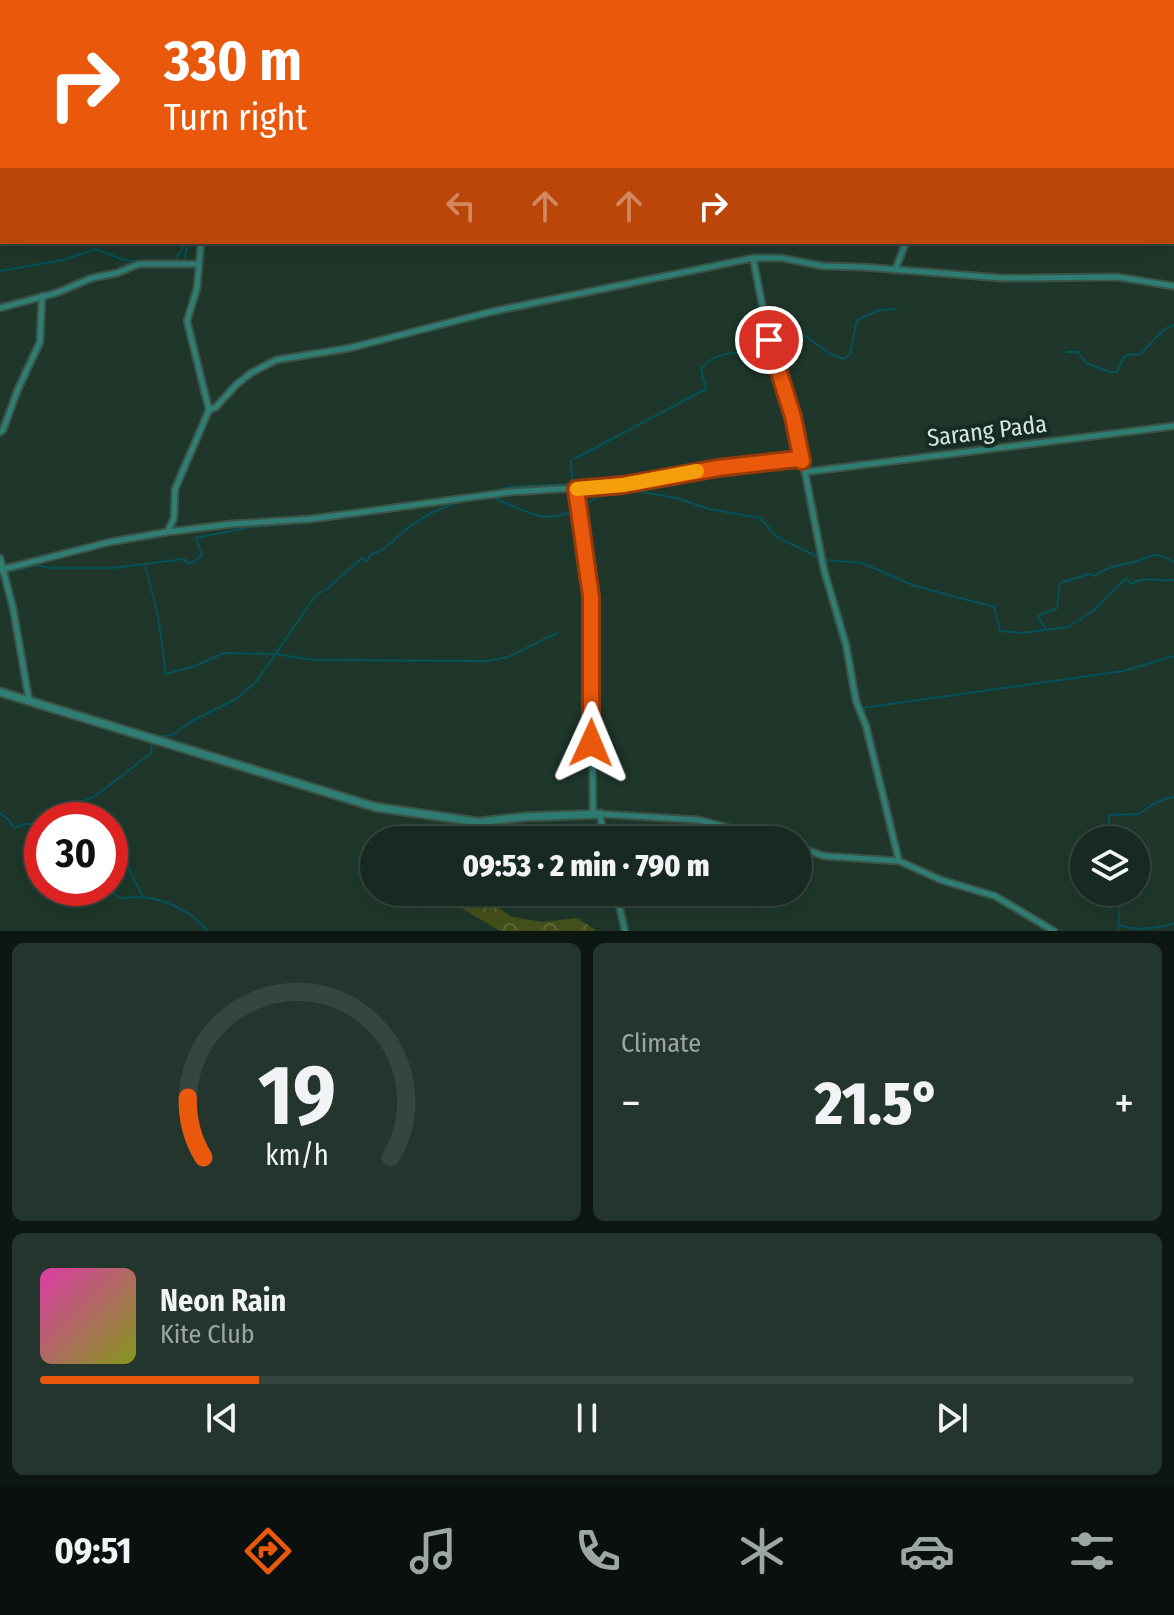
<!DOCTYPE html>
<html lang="en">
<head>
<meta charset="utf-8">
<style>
	body { margin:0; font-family:"Fira Sans Condensed",sans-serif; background:#24352d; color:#f1f3f6; height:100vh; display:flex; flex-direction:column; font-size:30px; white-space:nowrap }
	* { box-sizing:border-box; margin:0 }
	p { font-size:26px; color:#9ea6a5 }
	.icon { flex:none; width:44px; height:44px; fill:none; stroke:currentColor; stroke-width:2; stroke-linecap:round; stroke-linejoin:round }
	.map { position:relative; height:931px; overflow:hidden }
	.drawer { display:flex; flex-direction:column; gap:12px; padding:12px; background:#0d1712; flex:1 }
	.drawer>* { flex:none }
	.top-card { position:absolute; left:0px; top:0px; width:1174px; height:244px; box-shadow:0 8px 32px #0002,0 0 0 2px #36453e; background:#ea580c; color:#fff; overflow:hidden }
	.fabs { position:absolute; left:1070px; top:826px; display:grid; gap:16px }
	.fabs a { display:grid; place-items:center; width:80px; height:80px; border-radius:50%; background:#172920; box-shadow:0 8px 32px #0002,0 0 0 2px #36453e; font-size:40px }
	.speed { position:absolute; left:24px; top:802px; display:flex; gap:16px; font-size:40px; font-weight:700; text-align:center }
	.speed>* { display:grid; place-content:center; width:104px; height:104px; border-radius:50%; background:#172920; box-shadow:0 8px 32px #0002,0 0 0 2px #36453e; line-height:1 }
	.speed .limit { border:12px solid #d22; background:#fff; color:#111 }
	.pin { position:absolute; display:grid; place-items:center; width:68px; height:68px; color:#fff; margin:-34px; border:4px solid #fff; border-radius:50%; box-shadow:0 2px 8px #0007 }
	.me { position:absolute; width:88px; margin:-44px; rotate:1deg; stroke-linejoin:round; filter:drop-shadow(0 0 6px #0008) }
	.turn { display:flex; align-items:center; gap:28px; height:168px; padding:0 32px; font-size:36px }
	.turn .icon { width:104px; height:104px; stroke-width:2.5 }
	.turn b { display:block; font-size:56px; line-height:68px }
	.lanes { display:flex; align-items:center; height:76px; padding:0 32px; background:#0003; justify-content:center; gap:40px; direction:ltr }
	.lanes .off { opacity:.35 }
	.big { font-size:60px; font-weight:800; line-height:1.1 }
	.drawer .card { flex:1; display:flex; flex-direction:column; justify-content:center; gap:12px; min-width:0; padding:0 28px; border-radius:12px; background:#24352d }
	.drawer .dial { align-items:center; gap:0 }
	.dial svg { height:208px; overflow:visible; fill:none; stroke:#36453e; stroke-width:7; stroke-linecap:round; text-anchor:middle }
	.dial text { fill:#f1f3f6; stroke:none }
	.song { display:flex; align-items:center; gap:24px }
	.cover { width:96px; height:96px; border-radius:12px; background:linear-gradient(135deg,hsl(320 70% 55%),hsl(70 70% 35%)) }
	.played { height:8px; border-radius:4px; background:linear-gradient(90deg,#ea580c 20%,#36453e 20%) }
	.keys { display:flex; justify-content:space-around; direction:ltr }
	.heat { display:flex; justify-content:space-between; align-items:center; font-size:44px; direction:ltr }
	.drawer .tiles { flex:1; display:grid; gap:12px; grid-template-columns:1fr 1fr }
	.card:last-child { grid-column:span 2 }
	.trip { position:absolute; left:360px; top:826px; width:452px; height:80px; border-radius:40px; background:#172920; box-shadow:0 8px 32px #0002,0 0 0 2px #36453e; font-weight:800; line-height:80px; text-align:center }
	.tabs { display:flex; height:128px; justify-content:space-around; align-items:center; background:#09100d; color:#9ea6a5 }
	.tabs .icon { width:56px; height:56px }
	.tabs .current { color:#ea580c }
	.tabs b { font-size:36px; color:#f1f3f6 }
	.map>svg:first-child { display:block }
</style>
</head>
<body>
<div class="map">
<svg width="1174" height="931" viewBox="0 0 1174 931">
	<defs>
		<pattern id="forest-crowns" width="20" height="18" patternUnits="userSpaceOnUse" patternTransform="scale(2)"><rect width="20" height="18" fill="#46521b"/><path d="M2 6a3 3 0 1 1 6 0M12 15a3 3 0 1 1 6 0" fill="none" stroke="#606b3c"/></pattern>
	</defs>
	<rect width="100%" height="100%" fill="#1f372b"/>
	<polygon fill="url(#forest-crowns)" points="441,892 476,892 512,917 543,922 577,918 597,931 500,931 453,903"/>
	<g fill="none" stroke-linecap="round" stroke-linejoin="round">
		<g stroke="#055259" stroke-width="2">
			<polyline points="144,0 144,2"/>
			<polyline points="627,0 627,2"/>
			<polyline points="838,2 838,0"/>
			<polyline points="1014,2 1018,0"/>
			<polyline points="1172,38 1174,38"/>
			<polyline points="0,146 2,146"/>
			<polyline points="1172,220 1174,221"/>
			<polyline points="175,262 177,255 179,255 184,245 182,242"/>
			<polyline points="179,262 184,261 188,242"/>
			<polyline points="0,271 63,260 96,249 121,259 137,262"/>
			<polyline points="772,341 806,336 830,354 844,359 850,354 857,320 880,310 896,309"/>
			<path d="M1067,352H1078L1086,363L1110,372H1117L1123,358L1131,354L1139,355C1152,345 1158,330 1174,325"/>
			<path d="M574,459L706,389L701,369C720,345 746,358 768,345"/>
			<polyline points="490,492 510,487 572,484 571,460"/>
			<polyline points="581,507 609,490 626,489 676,498 709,509 760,518 777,537 820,558"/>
			<path d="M825,560L862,563L915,586L994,607L1000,631L1022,633L1068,627L1093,611L1126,578L1131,584C1146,575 1158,582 1174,580"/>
			<polyline points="145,565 158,616 166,674 195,666 224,653 275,654 314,660 487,661 508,657 557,633"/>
			<polyline points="7,572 37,565 49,568 113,568 184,559 189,564 202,556 196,538 251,527 285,524"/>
			<path d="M1045,628L1038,616L1057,608L1060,583L1089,574L1095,576C1109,565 1122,566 1137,561C1143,559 1149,555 1156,555C1162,555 1168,559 1174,562"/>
			<polyline points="862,708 1124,671 1174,656"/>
			<path d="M159,737L172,735L192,721L236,699L256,682L316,595L328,588L362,558L367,562L370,555C389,548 390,543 404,531C428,511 459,499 490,497C496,497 495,499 501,501C529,513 548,525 577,509"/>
			<polyline points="0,813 9,820 14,828 25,824 42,824"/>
			<polyline points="53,820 77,803 94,797 150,754 152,743"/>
			<polyline points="42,828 42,829"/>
			<path d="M1109,840V815L1139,814C1150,806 1159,799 1174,797"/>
			<path d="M110,846L124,859L143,897C168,900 192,912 208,931"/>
			<polyline points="79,888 97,901 103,893 110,891 121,898 143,897"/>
			<path d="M1119,925C1136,931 1157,929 1174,923"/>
			<polyline points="1118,931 1121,892"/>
		</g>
		<g stroke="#055259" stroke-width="9">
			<polyline points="210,0 210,2"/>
			<polyline points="0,215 2,214"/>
		</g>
		<defs>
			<g id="minor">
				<polyline points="119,0 120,2"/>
				<polyline points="293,2 301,0"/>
				<polyline points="0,19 2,27"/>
				<polyline points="1172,72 1174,71"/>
				<polyline points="0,87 2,87"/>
				<polyline points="753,258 769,340 793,417 802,461"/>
				<polyline points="895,270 906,242"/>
				<polyline points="0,308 56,293 92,278 117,273 139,264 198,264"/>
				<polyline points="209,410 216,407 236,385 251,373 276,360 350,348 490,312 753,258 782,258 823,266 863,267 1002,278 1118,277 1174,286"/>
				<polyline points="0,432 3,430 18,389 40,342 42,296"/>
				<polyline points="805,472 1174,426"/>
				<polyline points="576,489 591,597 593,814"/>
				<polyline points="168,531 174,518 175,489 209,410 187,321 197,288 201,242"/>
				<polyline points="0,558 13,608 29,700"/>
				<polyline points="0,570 110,542 167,532 232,524 311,519 510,492 623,485 718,468 797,459 802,461 805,472 824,570 846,645 856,701 866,726 899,861"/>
				<polyline points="604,840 600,814 699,820 776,840"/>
				<polyline points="798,847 824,856 899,861 941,880 995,896 1054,931"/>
				<polyline points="616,892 625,931"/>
			</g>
			<polyline id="tertiary" points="0,692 375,807 478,822 524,817 600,814"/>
		</defs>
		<use href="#minor" stroke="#3c5348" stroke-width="9"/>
		<use href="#tertiary" stroke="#3c5348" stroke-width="11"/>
		<use href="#minor" stroke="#2f7d73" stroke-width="5"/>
		<use href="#tertiary" stroke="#2f7d73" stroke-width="7"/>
	</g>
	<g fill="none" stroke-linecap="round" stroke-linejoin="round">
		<defs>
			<polyline id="route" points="591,743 591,597 576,489 623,485 718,468 797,459 802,461 793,417 769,340"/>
		</defs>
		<use href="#route" stroke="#983908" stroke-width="20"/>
		<use href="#route" stroke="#ea580c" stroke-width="14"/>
		<polyline stroke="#f59e0b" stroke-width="14" points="577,489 623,485 697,471"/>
	</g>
	<g text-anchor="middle" stroke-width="8" stroke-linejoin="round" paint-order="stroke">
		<g font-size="24" fill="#d7e5de" stroke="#152c22">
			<text transform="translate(987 431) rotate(-7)" y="8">Sarang Pada</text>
		</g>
	</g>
</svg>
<div class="fabs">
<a><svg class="icon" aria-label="layers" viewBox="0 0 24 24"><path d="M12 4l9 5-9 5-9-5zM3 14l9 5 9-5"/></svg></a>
</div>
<div class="speed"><div class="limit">30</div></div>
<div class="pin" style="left:769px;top:340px;background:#d93025"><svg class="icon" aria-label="arrive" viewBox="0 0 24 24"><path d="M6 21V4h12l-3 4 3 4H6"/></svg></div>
<svg class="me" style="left:591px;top:743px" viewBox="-20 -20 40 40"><path d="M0-17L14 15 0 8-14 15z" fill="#ea580c" stroke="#fff" stroke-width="4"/></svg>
<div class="trip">09:53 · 2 min · 790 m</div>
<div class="top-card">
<div class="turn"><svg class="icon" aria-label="right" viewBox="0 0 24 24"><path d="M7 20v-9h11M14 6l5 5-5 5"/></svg><div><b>330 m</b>Turn right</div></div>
<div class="lanes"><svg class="icon off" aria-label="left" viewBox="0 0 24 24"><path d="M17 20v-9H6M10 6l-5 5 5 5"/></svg><svg class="icon off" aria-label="ahead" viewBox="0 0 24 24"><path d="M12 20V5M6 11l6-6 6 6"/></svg><svg class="icon off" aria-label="ahead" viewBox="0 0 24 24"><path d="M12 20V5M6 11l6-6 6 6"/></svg><svg class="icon" aria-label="right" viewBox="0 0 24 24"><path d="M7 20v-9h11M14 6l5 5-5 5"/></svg></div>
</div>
</div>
<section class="drawer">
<div class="tiles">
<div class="card dial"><svg viewBox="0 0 100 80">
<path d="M14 69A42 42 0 1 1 86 69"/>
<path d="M14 69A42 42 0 0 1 8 46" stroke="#ea580c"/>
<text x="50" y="56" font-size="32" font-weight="700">19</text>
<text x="50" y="72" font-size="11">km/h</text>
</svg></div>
<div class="card"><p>Climate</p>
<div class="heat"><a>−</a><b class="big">21.5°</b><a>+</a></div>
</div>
<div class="card">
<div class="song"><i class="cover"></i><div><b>Neon Rain</b><p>Kite Club</p></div></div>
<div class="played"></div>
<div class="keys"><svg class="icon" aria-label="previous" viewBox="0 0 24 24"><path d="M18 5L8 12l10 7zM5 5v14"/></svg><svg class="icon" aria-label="pause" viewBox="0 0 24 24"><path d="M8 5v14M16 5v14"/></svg><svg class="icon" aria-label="next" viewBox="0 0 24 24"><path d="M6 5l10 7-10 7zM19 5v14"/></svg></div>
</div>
</div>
</section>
<nav class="tabs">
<b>09:51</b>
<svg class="icon current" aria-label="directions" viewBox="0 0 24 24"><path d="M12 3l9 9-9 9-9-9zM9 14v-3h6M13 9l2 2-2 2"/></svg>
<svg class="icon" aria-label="music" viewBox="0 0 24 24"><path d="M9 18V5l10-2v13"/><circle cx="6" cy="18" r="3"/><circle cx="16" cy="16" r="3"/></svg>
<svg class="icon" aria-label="phone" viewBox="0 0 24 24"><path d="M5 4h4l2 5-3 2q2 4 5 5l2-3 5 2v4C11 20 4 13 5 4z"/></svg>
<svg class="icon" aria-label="climate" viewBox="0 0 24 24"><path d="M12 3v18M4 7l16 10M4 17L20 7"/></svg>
<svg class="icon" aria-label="car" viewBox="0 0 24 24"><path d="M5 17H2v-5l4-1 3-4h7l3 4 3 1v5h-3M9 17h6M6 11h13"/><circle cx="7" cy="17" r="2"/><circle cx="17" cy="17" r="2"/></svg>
<svg class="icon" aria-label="filters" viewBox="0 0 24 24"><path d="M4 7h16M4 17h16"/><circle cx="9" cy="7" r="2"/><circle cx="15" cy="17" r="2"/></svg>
</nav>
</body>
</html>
